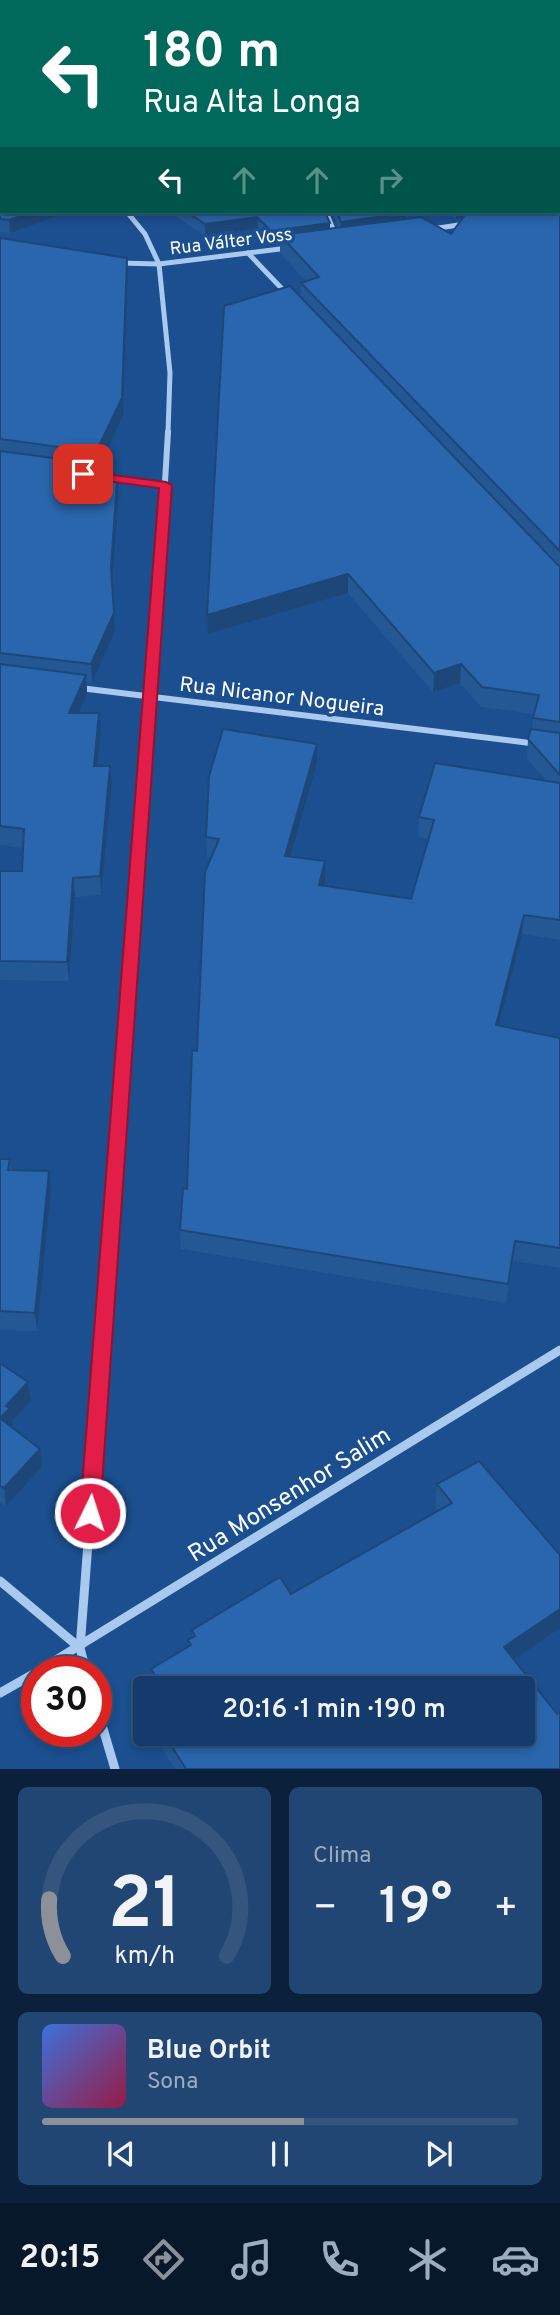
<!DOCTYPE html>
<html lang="pt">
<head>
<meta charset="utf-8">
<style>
	body { margin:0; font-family:Overpass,sans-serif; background:#214673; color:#f1f3f6; height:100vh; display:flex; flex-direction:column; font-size:26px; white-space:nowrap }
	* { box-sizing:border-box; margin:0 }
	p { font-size:23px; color:#9dadc1 }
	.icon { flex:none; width:38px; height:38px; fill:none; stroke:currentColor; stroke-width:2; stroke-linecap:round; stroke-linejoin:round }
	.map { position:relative; height:1769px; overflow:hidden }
	.sheet { display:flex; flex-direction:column; gap:18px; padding:18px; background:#0b203b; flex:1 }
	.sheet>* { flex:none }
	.hud { position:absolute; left:0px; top:0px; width:560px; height:214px; box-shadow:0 4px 10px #0003,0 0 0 2px #33557e; background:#00695c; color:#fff; overflow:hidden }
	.speed { position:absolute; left:21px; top:1656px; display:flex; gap:14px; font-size:35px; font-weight:700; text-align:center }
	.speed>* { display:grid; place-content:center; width:91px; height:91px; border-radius:50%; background:#143b6b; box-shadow:0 4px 10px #0003,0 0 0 2px #33557e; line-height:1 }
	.speed .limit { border:10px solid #d22; background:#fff; color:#111 }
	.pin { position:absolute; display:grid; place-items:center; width:60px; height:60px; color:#fff; margin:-30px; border-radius:14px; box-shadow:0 4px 10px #0006 }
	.me { position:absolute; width:77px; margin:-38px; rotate:4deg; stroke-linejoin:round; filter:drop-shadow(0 0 5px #0008) }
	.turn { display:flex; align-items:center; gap:24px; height:147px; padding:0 28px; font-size:32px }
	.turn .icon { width:91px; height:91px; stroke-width:2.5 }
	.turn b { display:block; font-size:49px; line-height:60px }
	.lanes { display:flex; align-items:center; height:66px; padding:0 28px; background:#0003; justify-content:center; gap:35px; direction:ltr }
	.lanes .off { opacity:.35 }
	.big { font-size:52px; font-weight:600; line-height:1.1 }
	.sheet .card { flex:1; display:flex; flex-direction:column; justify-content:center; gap:10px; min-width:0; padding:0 24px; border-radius:10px; background:#214673 }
	.sheet .dial { align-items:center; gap:0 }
	.dial svg { height:182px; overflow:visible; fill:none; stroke:#33557e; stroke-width:7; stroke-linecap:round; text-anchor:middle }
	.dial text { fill:#f1f3f6; stroke:none }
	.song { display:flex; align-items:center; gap:21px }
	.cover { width:84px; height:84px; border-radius:10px; background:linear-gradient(135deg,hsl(220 70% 55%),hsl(340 70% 35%)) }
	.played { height:7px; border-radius:4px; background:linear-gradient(90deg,#8c9099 55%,#33557e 55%) }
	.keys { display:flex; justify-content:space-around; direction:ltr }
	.heat { display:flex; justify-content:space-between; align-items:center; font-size:38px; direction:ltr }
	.sheet .tiles { flex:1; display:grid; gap:18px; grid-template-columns:1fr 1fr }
	.card:last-child { grid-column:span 2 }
	.trip { position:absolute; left:133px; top:1676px; width:402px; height:70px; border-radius:7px; background:#143b6b; box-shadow:0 4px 10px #0003,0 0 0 2px #33557e; font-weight:600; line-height:70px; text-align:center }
	.menu { display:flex; height:112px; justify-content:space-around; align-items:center; background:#08182b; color:#9dadc1 }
	.menu .icon { width:49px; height:49px }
	.menu .on { color:#8c9099 }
	.menu b { font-size:32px; color:#f1f3f6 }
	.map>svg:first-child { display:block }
</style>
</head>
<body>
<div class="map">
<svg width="560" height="1769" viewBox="0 0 560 1769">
	<rect width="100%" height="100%" fill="#1b4f8f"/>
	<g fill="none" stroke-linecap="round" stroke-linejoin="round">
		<g stroke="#a9c9ee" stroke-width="5">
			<polyline points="127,212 145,234 159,264 170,373 168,433"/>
			<polyline points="326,212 336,237"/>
			<polyline points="432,229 465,224"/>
			<polyline points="248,253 286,293"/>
			<polyline points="119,263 159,264 288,248"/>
		</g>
		<g stroke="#a9c9ee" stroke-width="6">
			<polyline points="84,475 166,485"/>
			<polyline points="80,688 538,744"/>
			<polyline points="129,1008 152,698 168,432"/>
		</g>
		<g stroke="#a9c9ee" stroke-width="9">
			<polyline points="0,1581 80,1648 86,1671"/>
			<polyline points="80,1648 129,1006"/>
			<polyline points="38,1671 560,1350"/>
			<polyline points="0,1693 37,1672"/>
			<polyline points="96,1705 115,1769"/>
		</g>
		<g fill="#d6e6fa" fill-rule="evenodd">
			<polygon points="558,165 560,166 560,173 558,172"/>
			<polygon points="558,192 560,193 560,199 558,198"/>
		</g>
	</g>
	<g fill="#245895">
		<polygon points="0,0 560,0 560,134 558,133 558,2 2,2 2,212 69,212 10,233 0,232"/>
		<polygon points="560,203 560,940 522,934 499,1026 560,1038 560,1268 513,1261 506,1303 181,1249 180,1230 187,1189 211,857 207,857 206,837 317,744 317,764 291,857 325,861 325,881 323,886 411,899 428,839 418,837 419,817 546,780 527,759 528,739 532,730 534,714 481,707 460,683 433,692 348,593 208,634 207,615 301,298 301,283 306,281 280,253 280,243 271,244 258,229 205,236 169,212 325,212 330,223 330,229 338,228 332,212 404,212 406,213 406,219 451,234 462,218 456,219 447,212 558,212"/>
		<polygon points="0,238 127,258 128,276 123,416 98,470 92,469 92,482 118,501 112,586 115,632 92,683 87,682 87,694 79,713 99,713 101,732 97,766 112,785 101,895 75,897 69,981 0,980 0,871 22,871 23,848 0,845"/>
		<polygon points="0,1159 10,1159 12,1170 51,1190 37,1331 0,1330"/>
		<polygon points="0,1363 31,1401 12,1421 12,1427 42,1467 6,1506 0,1502"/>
		<polygon points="479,1461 514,1659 560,1769 175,1769 153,1734 523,1734 523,1689 153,1689 151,1669 189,1646 188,1640 193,1638 192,1630 291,1594 438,1511 435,1506 437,1484"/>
		<polygon points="145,1697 145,1722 144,1720 142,1699"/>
	</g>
	<g fill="#1d4779">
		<polygon points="33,212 69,212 10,233 9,220"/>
		<polygon points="456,212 511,212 456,219"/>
		<polygon points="406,213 406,226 341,234 341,222"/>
		<polygon points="257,217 258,229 205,236 205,224"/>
		<polygon points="330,223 330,236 280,235 280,243 271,244 271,231"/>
		<polygon points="127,258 128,276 123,416 98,470 96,452"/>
		<polygon points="91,463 92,481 83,500 82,482"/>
		<polygon points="117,482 118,501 112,586 115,632 92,683 91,664 111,567"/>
		<polygon points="348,574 348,593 208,634 207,615"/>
		<polygon points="461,664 460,683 433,692 434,673"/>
		<polygon points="86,675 87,694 71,732 69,713"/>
		<polygon points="99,713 101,732 95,785 94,766"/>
		<polygon points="317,744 317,764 285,876 285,856"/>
		<polygon points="110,766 112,785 101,895 100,876"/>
		<polygon points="325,861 325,881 319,905 319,885"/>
		<polygon points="73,878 75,897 69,981 67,962"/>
		<polygon points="524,915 522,934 494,1045 496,1025"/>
		<polygon points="49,1171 51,1190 37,1331 35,1313"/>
		<polygon points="28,1382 31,1401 12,1421 12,1426 3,1437 0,1418 6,1406"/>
		<polygon points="40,1449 42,1467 6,1506 4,1488"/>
		<polygon points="560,1609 560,1628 501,1668 504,1647"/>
	</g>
	<g fill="#2a66ad" stroke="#1d4779" stroke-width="2">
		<polygon points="0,0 560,0 560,121 558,121 558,2 2,2 2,212 33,212 9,220 0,219"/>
		<polygon points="558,201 560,203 560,551 301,283 319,277 280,235 421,217 451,234 467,212 558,212"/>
		<polygon points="187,212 325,212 330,223 271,231 257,217 205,224"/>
		<polygon points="337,212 404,212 406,213 341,222"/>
		<polygon points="0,238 127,258 122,398 96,452 0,439"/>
		<polygon points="290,286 558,565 560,566 560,722 533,718 539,695 482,687 461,664 434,673 348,574 207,615 224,306"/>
		<polygon points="0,451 91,463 82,482 117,482 111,567 114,613 91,664 0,653"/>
		<polygon points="0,664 86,675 69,713 99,713 94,766 110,766 100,876 73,878 67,962 0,961 0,871 22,871 24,829 0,826"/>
		<polygon points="223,729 317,744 285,856 325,861 319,885 411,899 434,820 419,817 435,763 560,783 560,920 524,915 496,1025 560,1038 560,1248 515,1241 508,1284 180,1230 183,1188 187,1189 192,1050 197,1051 205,872 219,839 206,837 209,776"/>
		<polygon points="531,729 560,733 560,775 528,739"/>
		<polygon points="0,1159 10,1159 8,1170 49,1171 35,1313 0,1311"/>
		<polygon points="0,1363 28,1382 6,1406 10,1408 0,1418"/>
		<polygon points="0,1418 40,1449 4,1488 0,1486"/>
		<polygon points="479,1461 560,1555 560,1609 504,1647 557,1714 560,1712 560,1769 186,1769 164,1734 523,1734 523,1689 159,1689 162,1687 151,1669 191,1645 188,1640 195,1636 192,1630 280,1577 291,1594 452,1503 437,1484"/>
	</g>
	<polygon fill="#e11d48" stroke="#92132f" stroke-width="2" points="83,471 166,482 172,485 100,1513 97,1519 90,1522 83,1519 80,1513 159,488 78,477 78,472"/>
	<g text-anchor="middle" stroke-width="7" stroke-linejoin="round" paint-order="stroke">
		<g font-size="18" fill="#fff" stroke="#1b4f8f">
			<text transform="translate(231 241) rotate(-7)" y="6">Rua Válter Voss</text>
		</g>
		<g font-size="21" fill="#fff" stroke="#1b4f8f">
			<text transform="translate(282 696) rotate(7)" y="7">Rua Nicanor Nogueira</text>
		</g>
		<g font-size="24" fill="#fff" stroke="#1b4f8f">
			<text transform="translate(289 1494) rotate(-32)" y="8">Rua Monsenhor Salim</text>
		</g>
	</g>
</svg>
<div class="speed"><div class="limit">30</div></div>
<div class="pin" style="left:83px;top:474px;background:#d93025"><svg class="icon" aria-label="arrive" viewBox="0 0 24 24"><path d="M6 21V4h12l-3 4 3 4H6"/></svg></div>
<svg class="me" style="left:90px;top:1513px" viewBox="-20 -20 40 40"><circle r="17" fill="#e11d48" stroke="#fff" stroke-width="3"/><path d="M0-11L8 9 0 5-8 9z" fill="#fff"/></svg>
<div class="trip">20:16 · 1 min · 190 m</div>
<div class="hud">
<div class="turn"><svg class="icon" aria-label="left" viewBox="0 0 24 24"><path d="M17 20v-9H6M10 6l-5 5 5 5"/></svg><div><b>180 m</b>Rua Alta Longa</div></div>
<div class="lanes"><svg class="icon" aria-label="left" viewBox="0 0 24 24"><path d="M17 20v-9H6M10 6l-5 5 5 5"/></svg><svg class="icon off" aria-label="ahead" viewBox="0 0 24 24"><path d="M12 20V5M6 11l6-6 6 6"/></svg><svg class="icon off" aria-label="ahead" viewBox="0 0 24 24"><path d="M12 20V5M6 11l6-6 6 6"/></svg><svg class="icon off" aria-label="right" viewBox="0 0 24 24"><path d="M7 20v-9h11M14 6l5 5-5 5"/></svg></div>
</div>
</div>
<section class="sheet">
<div class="tiles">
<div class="card dial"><svg viewBox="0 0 100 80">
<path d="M14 69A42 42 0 1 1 86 69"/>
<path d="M14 69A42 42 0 0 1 8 44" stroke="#8c9099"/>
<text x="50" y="56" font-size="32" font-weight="700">21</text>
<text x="50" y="72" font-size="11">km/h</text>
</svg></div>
<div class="card"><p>Clima</p>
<div class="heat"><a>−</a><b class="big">19°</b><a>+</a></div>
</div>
<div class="card">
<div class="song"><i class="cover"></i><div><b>Blue Orbit</b><p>Sona</p></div></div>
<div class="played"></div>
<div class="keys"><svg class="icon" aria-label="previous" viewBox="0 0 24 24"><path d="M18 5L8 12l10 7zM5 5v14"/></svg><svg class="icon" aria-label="pause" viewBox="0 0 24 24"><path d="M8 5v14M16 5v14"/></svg><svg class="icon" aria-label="next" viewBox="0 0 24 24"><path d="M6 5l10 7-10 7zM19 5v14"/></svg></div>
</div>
</div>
</section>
<nav class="menu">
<b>20:15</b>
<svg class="icon on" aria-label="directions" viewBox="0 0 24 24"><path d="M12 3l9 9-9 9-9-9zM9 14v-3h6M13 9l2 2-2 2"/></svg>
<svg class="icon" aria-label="music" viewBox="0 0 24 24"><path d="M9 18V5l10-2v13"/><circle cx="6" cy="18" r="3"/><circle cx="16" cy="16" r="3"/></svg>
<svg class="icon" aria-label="phone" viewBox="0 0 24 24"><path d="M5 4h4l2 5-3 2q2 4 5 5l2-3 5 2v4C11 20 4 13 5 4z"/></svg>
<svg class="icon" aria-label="climate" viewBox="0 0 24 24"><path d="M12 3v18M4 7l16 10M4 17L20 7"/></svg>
<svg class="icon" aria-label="car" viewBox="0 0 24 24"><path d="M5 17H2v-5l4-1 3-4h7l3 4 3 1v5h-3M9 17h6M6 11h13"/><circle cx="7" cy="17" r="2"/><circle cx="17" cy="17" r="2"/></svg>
</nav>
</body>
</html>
